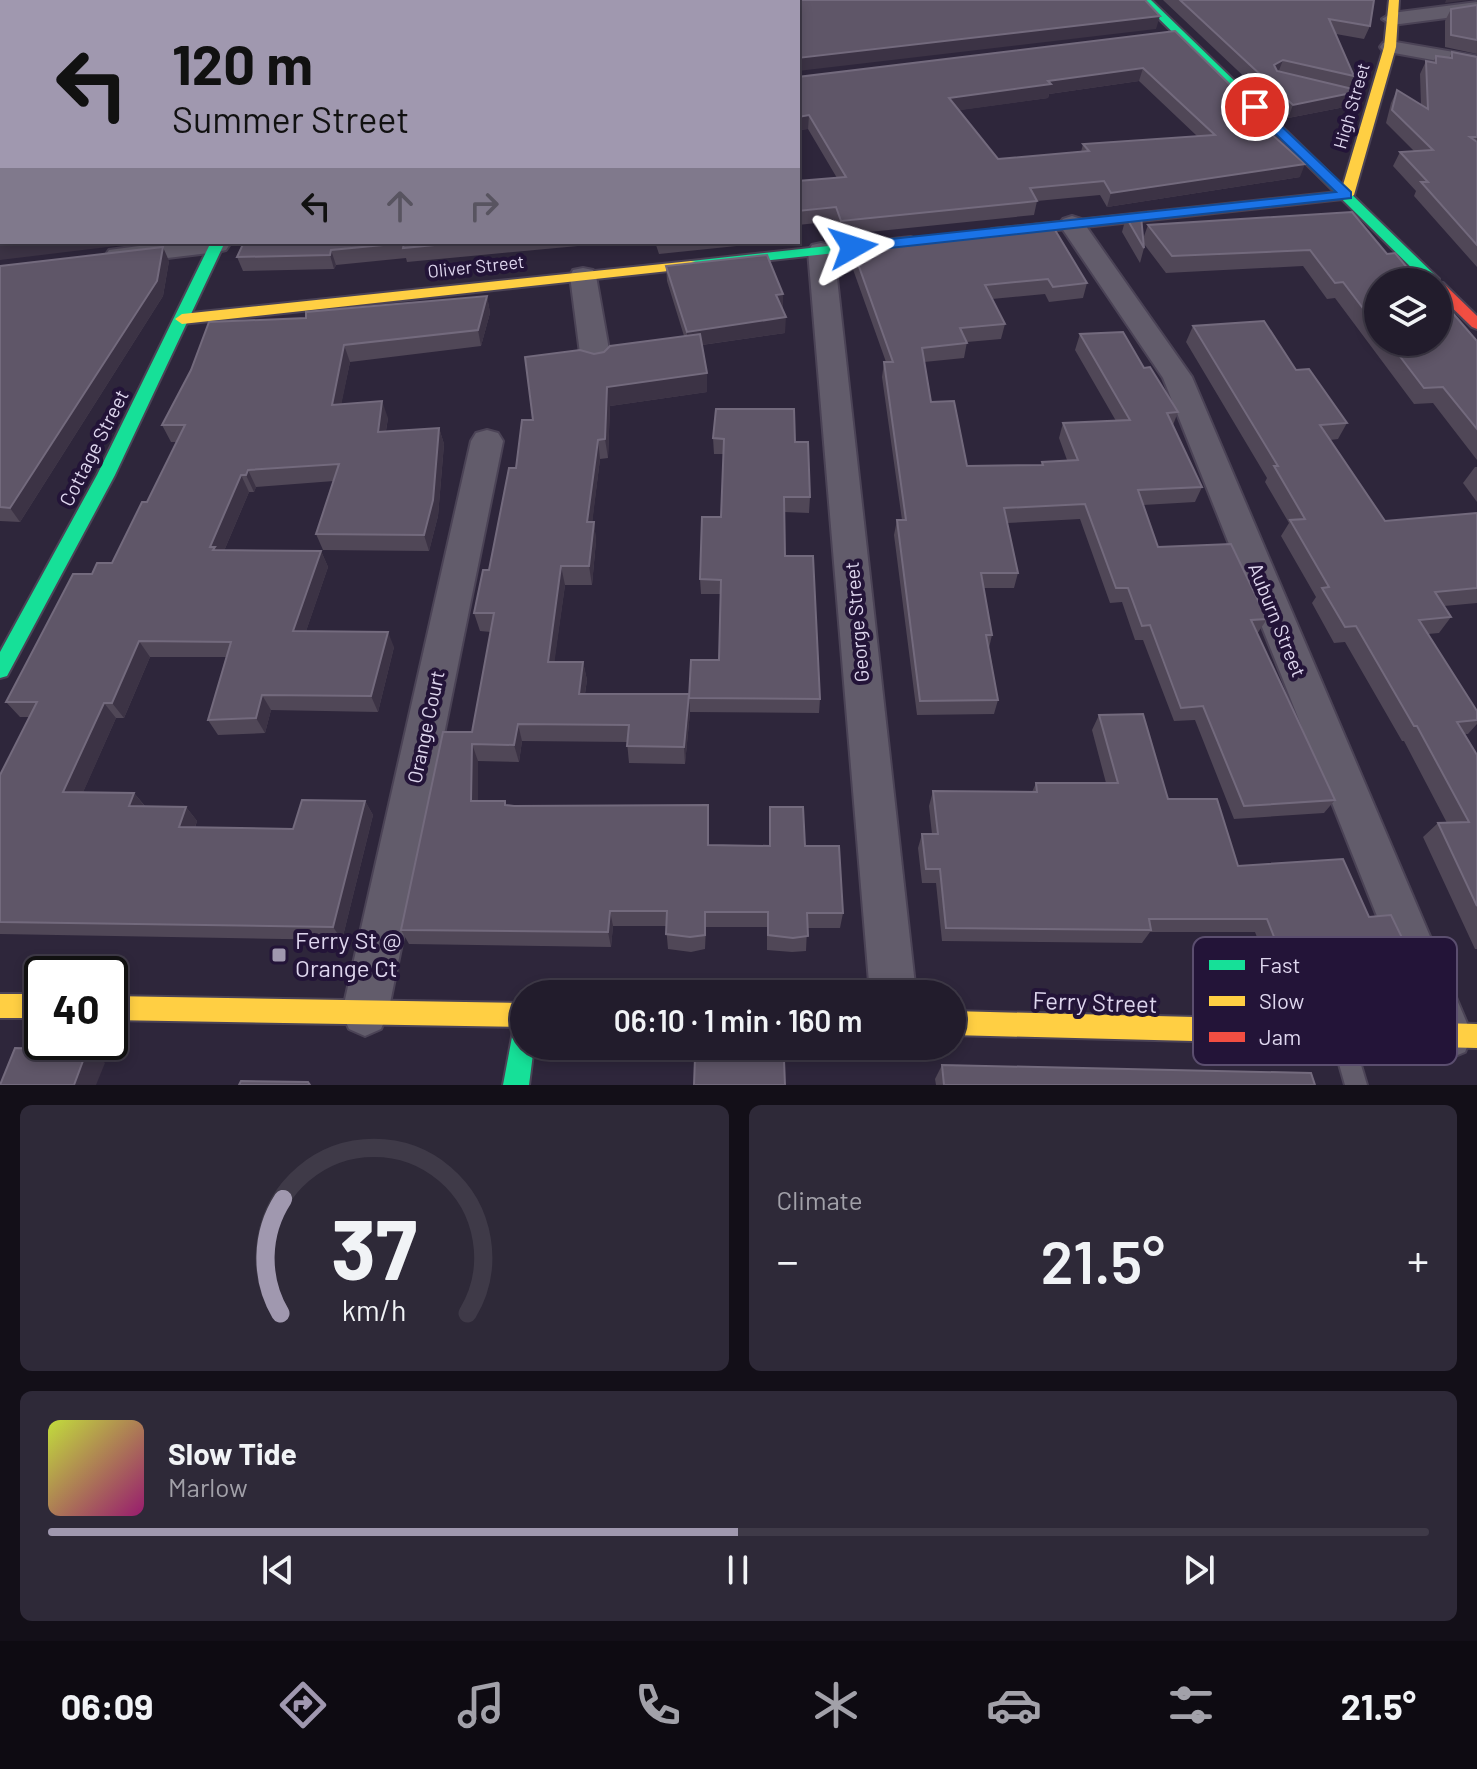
<!DOCTYPE html>
<html lang="en">
<head>
<meta charset="utf-8">
<style>
	body { margin:0; font-family:Barlow,sans-serif; background:#2e2938; color:#f1f3f6; height:100vh; display:flex; flex-direction:column; font-size:30px; white-space:nowrap }
	* { box-sizing:border-box; margin:0 }
	p { font-size:26px; color:#a2a1a9 }
	.icon { flex:none; width:44px; height:44px; fill:none; stroke:currentColor; stroke-width:2; stroke-linecap:round; stroke-linejoin:round }
	.map { position:relative; height:1085px; overflow:hidden }
	.panel { display:flex; flex-direction:column; gap:20px; padding:20px; background:#130f18; flex:1 }
	.panel>* { flex:none }
	.banner { position:absolute; left:0px; top:0px; width:800px; height:244px; box-shadow:0 4px 12px #0003,0 0 0 2px #3f3a48; background:#a098af; color:#111; overflow:hidden }
	.tools { position:absolute; left:1364px; top:268px; display:grid; gap:16px }
	.tools a { display:grid; place-items:center; width:88px; height:88px; border-radius:50%; background:#221c2c; box-shadow:0 4px 12px #0003,0 0 0 2px #3f3a48; font-size:40px }
	.speed { position:absolute; left:24px; top:956px; display:flex; gap:16px; font-size:40px; font-weight:700; text-align:center }
	.speed>* { display:grid; place-content:center; width:104px; height:104px; border-radius:50%; background:#221c2c; box-shadow:0 4px 12px #0003,0 0 0 2px #3f3a48; line-height:1 }
	.speed .limit { border:4px solid #111; border-radius:12px; background:#fff; color:#111 }
	.pin { position:absolute; display:grid; place-items:center; width:68px; height:68px; color:#fff; margin:-34px; border:4px solid #fff; border-radius:50%; box-shadow:0 2px 8px #0007 }
	.me { position:absolute; width:88px; margin:-44px; rotate:84deg; stroke-linejoin:round; filter:drop-shadow(0 0 6px #0008) }
	.turn { display:flex; align-items:center; gap:28px; height:168px; padding:0 40px; font-size:36px }
	.turn .icon { width:104px; height:104px; stroke-width:2.5 }
	.turn b { display:block; font-size:56px; line-height:68px }
	.lanes { display:flex; align-items:center; height:76px; padding:0 40px; background:#0003; justify-content:center; gap:40px; direction:ltr }
	.lanes .off { opacity:.35 }
	.big { font-size:60px; font-weight:600; line-height:1.1 }
	.panel .tile { flex:1; display:flex; flex-direction:column; justify-content:center; gap:12px; min-width:0; padding:0 28px; border-radius:12px; background:#2e2938 }
	.panel .dial { align-items:center; gap:0 }
	.dial svg { height:208px; overflow:visible; fill:none; stroke:#3f3a48; stroke-width:7; stroke-linecap:round; text-anchor:middle }
	.dial text { fill:#f1f3f6; stroke:none }
	.song { display:flex; align-items:center; gap:24px }
	.cover { width:96px; height:96px; border-radius:12px; background:linear-gradient(135deg,hsl(70 70% 55%),hsl(320 70% 35%)) }
	.played { height:8px; border-radius:4px; background:linear-gradient(90deg,#a098af 50%,#3f3a48 50%) }
	.keys { display:flex; justify-content:space-around; direction:ltr }
	.heat { display:flex; justify-content:space-between; align-items:center; font-size:44px; direction:ltr }
	.panel .tiles { flex:1; display:grid; gap:20px; grid-template-columns:1fr 1fr }
	.tile:last-child { grid-column:span 2 }
	.trip { position:absolute; left:510px; top:980px; width:456px; height:80px; border-radius:40px; background:#221c2c; box-shadow:0 4px 12px #0003,0 0 0 2px #3f3a48; font-weight:600; line-height:80px; text-align:center }
	.tabs { display:flex; height:128px; justify-content:space-around; align-items:center; background:#0e0b12; color:#a2a1a9 }
	.tabs .icon { width:56px; height:56px }
	.tabs .current { color:#a098af }
	.tabs b { font-size:36px; color:#f1f3f6 }
	.map>svg:first-child { display:block }
</style>
</head>
<body>
<div class="map">
<svg width="1477" height="1085" viewBox="0 0 1477 1085">
	<rect width="100%" height="100%" fill="#2e263b"/>
	<g fill="none" stroke-linecap="round" stroke-linejoin="round">
		<defs>
			<polygon id="lane" points="1344,1032 1352,1035 1367,1085 1345,1085 1333,1043 1336,1035"/>
			<g id="street">
				<polygon points="1477,2 1477,14 1392,25 1382,19 1392,13"/>
				<polygon points="1390,41 1477,56 1477,68 1383,51 1380,47 1383,43"/>
				<polygon points="1072,216 1081,219 1192,377 1472,1035 1465,1052 1448,1059 1431,1052 1163,378 1059,224 1063,219"/>
				<polygon points="169,242 230,244 226,250 217,252 118,264 109,262 105,256 109,250"/>
				<polygon points="821,243 830,245 834,251 916,994 870,994 808,251 812,245"/>
				<polygon points="583,268 593,270 596,276 611,361 606,368 596,370 586,368 581,361 570,276 573,270"/>
				<polygon points="487,430 498,433 503,441 388,1013 381,1029 365,1036 349,1029 342,1013 471,441 476,433"/>
			</g>
			<g id="fast">
				<polygon points="1140,0 1151,0 1439,279 1439,285 1438,282 1426,282"/>
				<polygon points="911,237 918,241 916,244 691,269 684,265 691,261"/>
				<polygon points="211,242 225,242 115,475 7,676 0,678 0,652 97,475"/>
				<polygon points="524,1018 524,1046 534,1046 529,1085 503,1085 515,1021"/>
			</g>
			<g id="slow">
				<polygon points="1389,0 1399,0 1396,47 1354,195 1347,199 1340,195 1384,47"/>
				<polygon points="691,261 696,262 696,268 182,324 175,319 182,314"/>
				<rect x="0" y="994" width="42" height="24"/>
				<polygon points="110,996 524,1003 524,1027 110,1020"/>
				<polygon points="952,1011 1477,1024 1477,1048 952,1035"/>
			</g>
			<g id="jam">
				<polygon points="1347,191 1352,192 1352,198 992,237 985,233 992,229"/>
				<polygon points="1437,282 1443,283 1477,316 1477,329 1472,327 1438,294"/>
			</g>
		</defs>
		<use href="#lane" stroke="#4b4356" stroke-width="4"/>
		<use href="#street" stroke="#4b4356" stroke-width="4"/>
		<use href="#fast" stroke="#4b4356" stroke-width="4"/>
		<use href="#slow" stroke="#4b4356" stroke-width="4"/>
		<use href="#jam" stroke="#4b4356" stroke-width="4"/>
		<use href="#lane" fill="#625c6b" fill-rule="evenodd"/>
		<use href="#street" fill="#625c6b" fill-rule="evenodd"/>
		<use href="#fast" fill="#16e098" fill-rule="evenodd"/>
		<use href="#slow" fill="#ffcf43" fill-rule="evenodd"/>
		<use href="#jam" fill="#f24e42" fill-rule="evenodd"/>
	</g>
	<g fill="#504757" fill-rule="evenodd">
		<polygon points="0,0 296,0 287,2 2,2 2,115 0,115"/>
		<polygon points="1163,0 1374,0 1370,26 1364,39 1336,34 1354,76 1349,88 1361,91 1355,105 1288,118"/>
		<polygon points="1477,5 1477,54 1445,47 1445,21 1451,9"/>
		<path d="M1175,31L1258,112L1256,119L1300,177L1107,207L1100,195L1037,201L1034,215L840,235L835,221L798,225V181L837,178L808,129L798,130V77ZM1139,81L1197,136L1083,144L1081,152L998,159L959,110L1048,98L1049,94Z"/>
		<polygon points="1452,52 1477,57 1477,267 1414,196 1416,191 1393,166 1400,152 1414,151 1386,123 1391,103 1397,90 1421,105 1420,74 1426,61 1433,63 1436,56 1449,58"/>
		<polygon points="1352,212 1378,282 1378,342 1477,341 1477,460 1433,403 1414,404 1335,298 1327,299 1303,266 1166,273 1144,244 1144,248 1140,263 1122,232 1126,217 1143,239 1148,225"/>
		<polygon points="244,242 621,242 407,262 406,258 336,265 334,269 243,271 237,257"/>
		<polygon points="655,242 756,242 756,244 659,254"/>
		<polygon points="852,247 1087,283 1083,298 1049,302 1045,294 992,299 1005,324 1001,339 967,342 964,358 924,362 931,402 967,466 1041,465 1042,462 1067,460 1059,438 1063,423 1116,421 1075,350 1080,334 1144,368 1178,412 1173,425 1202,487 1195,502 1143,505 1158,547 1267,619 1257,634 1335,800 1324,813 1234,819 1195,720 1174,721 1143,640 1135,640 1122,602 1110,603 1080,519 1007,523 1018,573 1014,588 983,588 992,635 989,648 998,700 994,714 917,715 894,535 897,520 902,520 882,377 884,362 886,362 850,261"/>
		<polygon points="169,261 163,296 20,522 0,521 0,266"/>
		<polygon points="666,266 783,294 783,309 785,333 702,345 707,392 610,406 608,458 600,459 592,522 594,522 596,541 592,585 565,585 554,662 583,662 587,680 585,694 689,694 719,660 721,594 701,594 700,579 721,517 724,454 714,454 713,438 795,442 810,497 809,513 784,512 785,556 820,699 819,713 690,712 685,764 629,763 627,742 522,741 519,762 478,761 478,801 514,806 708,805 709,845 769,846 770,807 805,846 843,913 840,928 807,928 806,951 792,952 767,950 767,927 706,927 705,949 691,952 668,949 666,926 613,926 611,947 409,944 401,930 472,732 491,632 480,631 474,613 489,570 516,468 533,420 594,354 684,336 667,281"/>
		<polygon points="487,296 490,313 481,346 350,362 341,404 388,418 386,431 439,428 444,444 438,516 429,551 323,550 316,534 334,481 256,487 254,492 249,492 224,551 321,551 328,567 306,631 394,647 378,712 271,710 265,733 218,735 208,720 226,657 150,657 124,718 116,718 83,792 134,793 145,806 186,807 197,821 195,828 293,829 365,801 373,815 342,940 0,934 0,775 29,717 20,717 6,702 92,574 112,563 147,502 177,442 171,442 162,425 306,318"/>
		<polygon points="1193,326 1296,370 1347,423 1338,439 1330,440 1385,521 1477,513 1477,603 1444,606 1451,617 1439,633 1428,634 1477,711 1477,724 1468,734 1465,734 1477,755 1477,949 1475,949 1423,837 1438,823 1447,823 1404,741 1402,741 1345,642 1334,643 1312,603 1316,597 1281,536 1289,523 1265,482 1267,478 1186,342"/>
		<polygon points="1475,467 1477,467 1477,502 1463,483"/>
		<polygon points="1099,715 1168,799 1238,866 1369,917 1407,948 1392,961 1269,969 1255,932 1150,932 1142,943 942,941 936,883 922,883 918,848 922,834 932,834 929,806 933,791 1032,792 1036,783 1106,783 1092,730"/>
		<polygon points="942,1065 1315,1085 936,1085 935,1079"/>
	</g>
	<g fill="#3c3345">
		<polygon points="281,0 296,0 280,2"/>
		<polygon points="1446,0 1469,0 1445,3"/>
		<polygon points="1160,16 1156,29 798,71 798,58"/>
		<polygon points="1283,60 1278,73 1274,65"/>
		<polygon points="1143,68 1139,81 1049,94 1048,98 947,112 949,98 1048,81"/>
		<polygon points="1361,91 1355,105 1288,118 1293,105"/>
		<polygon points="1258,112 1253,126 1249,114"/>
		<polygon points="809,115 808,129 798,130 798,117"/>
		<polygon points="1305,164 1300,177 1107,207 1111,193"/>
		<polygon points="22,242 149,242 0,260 0,245"/>
		<polygon points="163,247 169,261 163,296 20,522 10,508"/>
		<polygon points="331,250 336,265 334,269 330,255"/>
		<polygon points="783,294 783,309 776,295"/>
		<polygon points="487,296 490,313 481,346 478,330"/>
		<polygon points="786,317 785,333 687,347 687,332"/>
		<polygon points="344,345 350,362 338,421 332,405"/>
		<polygon points="707,373 707,392 610,406 608,458 605,439 607,387"/>
		<polygon points="382,401 388,418 383,448 378,432"/>
		<polygon points="439,428 444,444 438,516 429,551 424,535"/>
		<polygon points="598,440 600,459 590,541 587,522"/>
		<polygon points="248,470 256,487 254,492 246,475"/>
		<polygon points="241,475 249,492 221,558 210,547"/>
		<polygon points="594,522 596,541 592,585 589,566"/>
		<polygon points="321,551 328,567 301,646 293,631"/>
		<polygon points="561,566 565,585 552,680 548,662"/>
		<polygon points="388,632 394,647 378,712 371,696"/>
		<polygon points="139,641 150,657 124,718 112,703"/>
		<polygon points="583,662 587,680 582,711 579,694"/>
		<polygon points="689,694 690,712 685,764 684,747"/>
		<polygon points="262,695 271,710 265,733 256,718"/>
		<polygon points="104,703 116,718 77,806 63,792"/>
		<polygon points="518,724 522,741 519,762 514,745"/>
		<polygon points="472,744 478,761 478,817 471,801"/>
		<polygon points="134,793 146,808 129,806"/>
		<polygon points="365,801 373,815 342,940 333,927"/>
		<polygon points="186,807 197,821 190,841 179,827"/>
		<polygon points="610,911 613,926 611,947 608,932"/>
		<polygon points="87,1050 105,1063 96,1085 74,1085"/>
	</g>
	<g fill="#5f5668" stroke="#736a7d" stroke-width="2" fill-rule="evenodd">
		<polygon points="0,0 281,0 280,2 2,2 2,102 0,102"/>
		<polygon points="362,0 1145,0 1160,16 798,58 798,2 361,2"/>
		<polygon points="1180,0 1374,0 1370,26 1329,19 1354,76 1283,60 1274,65 1277,71 1361,91 1293,105"/>
		<polygon points="1477,5 1477,40 1451,35 1451,9"/>
		<path d="M1175,31L1258,112L1249,114L1305,164L1111,193L1104,181L1030,188L1037,201L841,221L836,207L798,211V181L846,177L809,115L798,117V77ZM1143,68L1215,135L1083,144L1089,151L998,159L949,98L1051,84L1048,81Z"/>
		<polygon points="1452,52 1477,57 1477,137 1470,137 1477,142 1477,245 1421,182 1428,182 1400,152 1433,150 1392,110 1397,90 1428,109 1426,61 1436,63 1436,56 1452,58"/>
		<polygon points="2,160 2,242 22,242 0,245 0,164"/>
		<polygon points="1352,212 1387,254 1395,253 1419,282 1378,282 1378,328 1343,282 1335,283 1310,250 1172,256 1148,225"/>
		<polygon points="1141,216 1144,248 1126,217"/>
		<polygon points="1052,225 1087,283 1053,287 1048,279 985,285 1005,324 960,328 967,343 922,348 931,402 954,401 967,466 1043,465 1042,462 1078,460 1063,423 1130,420 1080,334 1123,332 1144,368 1150,367 1178,412 1167,413 1202,487 1138,490 1158,547 1231,544 1267,619 1251,620 1335,800 1244,806 1203,706 1181,708 1150,625 1142,626 1128,588 1116,588 1085,504 1004,508 1018,573 981,573 992,635 986,635 998,700 920,701 897,520 906,520 884,362 893,362 852,247"/>
		<polygon points="244,242 465,242 403,248 404,243 331,250 330,255 237,257"/>
		<polygon points="163,247 157,281 10,508 0,507 0,266"/>
		<polygon points="767,255 783,294 776,295 786,317 687,332 666,266"/>
		<polygon points="487,296 478,330 344,345 332,405 382,401 378,432 439,428 433,500 424,535 316,534 339,464 248,470 246,475 241,475 210,547 215,547 213,550 321,551 293,631 388,632 371,696 262,695 256,718 208,720 231,642 139,641 112,703 104,703 63,792 134,793 129,806 186,807 179,827 293,829 302,800 365,801 333,927 0,922 0,775 37,702 6,702 73,574 92,574 97,563 112,563 142,502 147,502 185,425 162,425 191,370 209,322 306,318 306,312"/>
		<polygon points="1438,296 1477,341 1477,429 1443,387 1424,388 1389,342 1438,342"/>
		<polygon points="1264,321 1296,370 1309,369 1347,423 1320,425 1385,521 1477,513 1477,588 1435,592 1451,617 1419,620 1477,711 1477,720 1457,722 1477,755 1477,906 1438,823 1469,822 1417,726 1414,726 1356,626 1345,627 1322,588 1329,587 1290,520 1305,519 1274,466 1278,466 1193,326"/>
		<polygon points="700,334 707,373 607,387 605,439 598,440 587,522 594,522 589,566 561,566 548,662 583,662 579,694 689,694 684,747 627,746 629,725 518,724 514,745 472,744 471,801 505,801 505,805 514,806 708,805 708,845 770,846 770,807 803,807 805,846 839,846 843,913 807,913 808,936 793,938 768,935 768,912 705,912 705,935 690,937 666,934 667,911 610,911 608,932 401,930 443,732 472,732 494,613 474,613 483,570 489,570 509,468 516,468 522,420 533,420 525,357 580,350 594,354 604,352 610,346"/>
		<polygon points="716,409 794,409 795,442 808,442 810,497 784,497 785,556 813,556 820,699 689,698 691,660 719,660 721,580 700,579 702,517 721,517 724,439 713,438"/>
		<polygon points="1143,714 1168,799 1217,799 1238,866 1343,859 1369,917 1391,915 1407,948 1282,957 1267,919 1149,919 1151,930 946,928 940,869 926,869 922,834 938,834 933,791 1037,792 1036,783 1118,783 1099,715"/>
		<polygon points="15,1048 87,1050 74,1085 0,1085"/>
		<polygon points="695,1058 784,1060 785,1085 694,1085"/>
		<polygon points="942,1065 1311,1073 1315,1085 944,1085"/>
		<polygon points="241,1081 308,1082 310,1085 239,1085"/>
	</g>
	<polygon fill="#1a73e8" stroke="#114b97" stroke-width="2" points="1251,105 1259,105 1351,192 1351,198 853,252 846,247 853,243 1336,192 1251,110"/>
	<rect fill="#a098af" stroke="#231438" stroke-width="3" x="271" y="947" width="16" height="16" rx="4"/>
	<g text-anchor="middle" stroke-width="8" stroke-linejoin="round" paint-order="stroke">
		<g font-size="18" fill="#ded6ee" stroke="#231438">
			<text transform="translate(1352 106) rotate(-74)" y="6">High Street</text>
			<text transform="translate(476 267) rotate(-6)" y="6">Oliver Street</text>
		</g>
		<g font-size="20" fill="#ded6ee" stroke="#231438">
			<text transform="translate(94 448) rotate(-63)" y="7">Cottage Street</text>
			<text transform="translate(1277 620) rotate(68)" y="7">Auburn Street</text>
			<text transform="translate(857 622) rotate(-95)" y="7">George Street</text>
			<text transform="translate(426 727) rotate(-78)" y="7">Orange Court</text>
		</g>
		<g font-size="24" fill="#ded6ee" stroke="#231438" text-anchor="start">
			<text x="295" y="949">Ferry St @<tspan x="295" dy="28">Orange Ct</tspan></text>
		</g>
		<g font-size="24" fill="#ded6ee" stroke="#231438">
			<text transform="translate(1095 1003) rotate(2)" y="8">Ferry Street</text>
		</g>
	</g>
	<rect x="1193" y="937" width="264" height="128" rx="12" fill="#231438" stroke="#5b4e6f" stroke-width="2"/>
	<rect x="1209" y="960" width="36" height="10" fill="#16e098"/>
	<rect x="1209" y="996" width="36" height="10" fill="#ffcf43"/>
	<rect x="1209" y="1032" width="36" height="10" fill="#f24e42"/>
	<g font-size="22" fill="#ded6ee">
		<text x="1259" y="973">Fast</text>
		<text x="1259" y="1009">Slow</text>
		<text x="1259" y="1045">Jam</text>
	</g>
</svg>
<div class="tools">
<a><svg class="icon" aria-label="layers" viewBox="0 0 24 24"><path d="M12 4l9 5-9 5-9-5zM3 14l9 5 9-5"/></svg></a>
</div>
<div class="speed"><div class="limit">40</div></div>
<div class="pin" style="left:1255px;top:107px;background:#d93025"><svg class="icon" aria-label="arrive" viewBox="0 0 24 24"><path d="M6 21V4h12l-3 4 3 4H6"/></svg></div>
<svg class="me" style="left:853px;top:247px" viewBox="-20 -20 40 40"><path d="M0-17L14 15 0 8-14 15z" fill="#1a73e8" stroke="#fff" stroke-width="4"/></svg>
<div class="trip">06:10 · 1 min · 160 m</div>
<div class="banner">
<div class="turn"><svg class="icon" aria-label="left" viewBox="0 0 24 24"><path d="M17 20v-9H6M10 6l-5 5 5 5"/></svg><div><b>120 m</b>Summer Street</div></div>
<div class="lanes"><svg class="icon" aria-label="left" viewBox="0 0 24 24"><path d="M17 20v-9H6M10 6l-5 5 5 5"/></svg><svg class="icon off" aria-label="ahead" viewBox="0 0 24 24"><path d="M12 20V5M6 11l6-6 6 6"/></svg><svg class="icon off" aria-label="right" viewBox="0 0 24 24"><path d="M7 20v-9h11M14 6l5 5-5 5"/></svg></div>
</div>
</div>
<section class="panel">
<div class="tiles">
<div class="tile dial"><svg viewBox="0 0 100 80">
<path d="M14 69A42 42 0 1 1 86 69"/>
<path d="M14 69A42 42 0 0 1 15 25" stroke="#a098af"/>
<text x="50" y="56" font-size="32" font-weight="700">37</text>
<text x="50" y="72" font-size="11">km/h</text>
</svg></div>
<div class="tile"><p>Climate</p>
<div class="heat"><a>−</a><b class="big">21.5°</b><a>+</a></div>
</div>
<div class="tile">
<div class="song"><i class="cover"></i><div><b>Slow Tide</b><p>Marlow</p></div></div>
<div class="played"></div>
<div class="keys"><svg class="icon" aria-label="previous" viewBox="0 0 24 24"><path d="M18 5L8 12l10 7zM5 5v14"/></svg><svg class="icon" aria-label="pause" viewBox="0 0 24 24"><path d="M8 5v14M16 5v14"/></svg><svg class="icon" aria-label="next" viewBox="0 0 24 24"><path d="M6 5l10 7-10 7zM19 5v14"/></svg></div>
</div>
</div>
</section>
<nav class="tabs">
<b>06:09</b>
<svg class="icon current" aria-label="directions" viewBox="0 0 24 24"><path d="M12 3l9 9-9 9-9-9zM9 14v-3h6M13 9l2 2-2 2"/></svg>
<svg class="icon" aria-label="music" viewBox="0 0 24 24"><path d="M9 18V5l10-2v13"/><circle cx="6" cy="18" r="3"/><circle cx="16" cy="16" r="3"/></svg>
<svg class="icon" aria-label="phone" viewBox="0 0 24 24"><path d="M5 4h4l2 5-3 2q2 4 5 5l2-3 5 2v4C11 20 4 13 5 4z"/></svg>
<svg class="icon" aria-label="climate" viewBox="0 0 24 24"><path d="M12 3v18M4 7l16 10M4 17L20 7"/></svg>
<svg class="icon" aria-label="car" viewBox="0 0 24 24"><path d="M5 17H2v-5l4-1 3-4h7l3 4 3 1v5h-3M9 17h6M6 11h13"/><circle cx="7" cy="17" r="2"/><circle cx="17" cy="17" r="2"/></svg>
<svg class="icon" aria-label="filters" viewBox="0 0 24 24"><path d="M4 7h16M4 17h16"/><circle cx="9" cy="7" r="2"/><circle cx="15" cy="17" r="2"/></svg>
<b>21.5°</b>
</nav>
</body>
</html>
